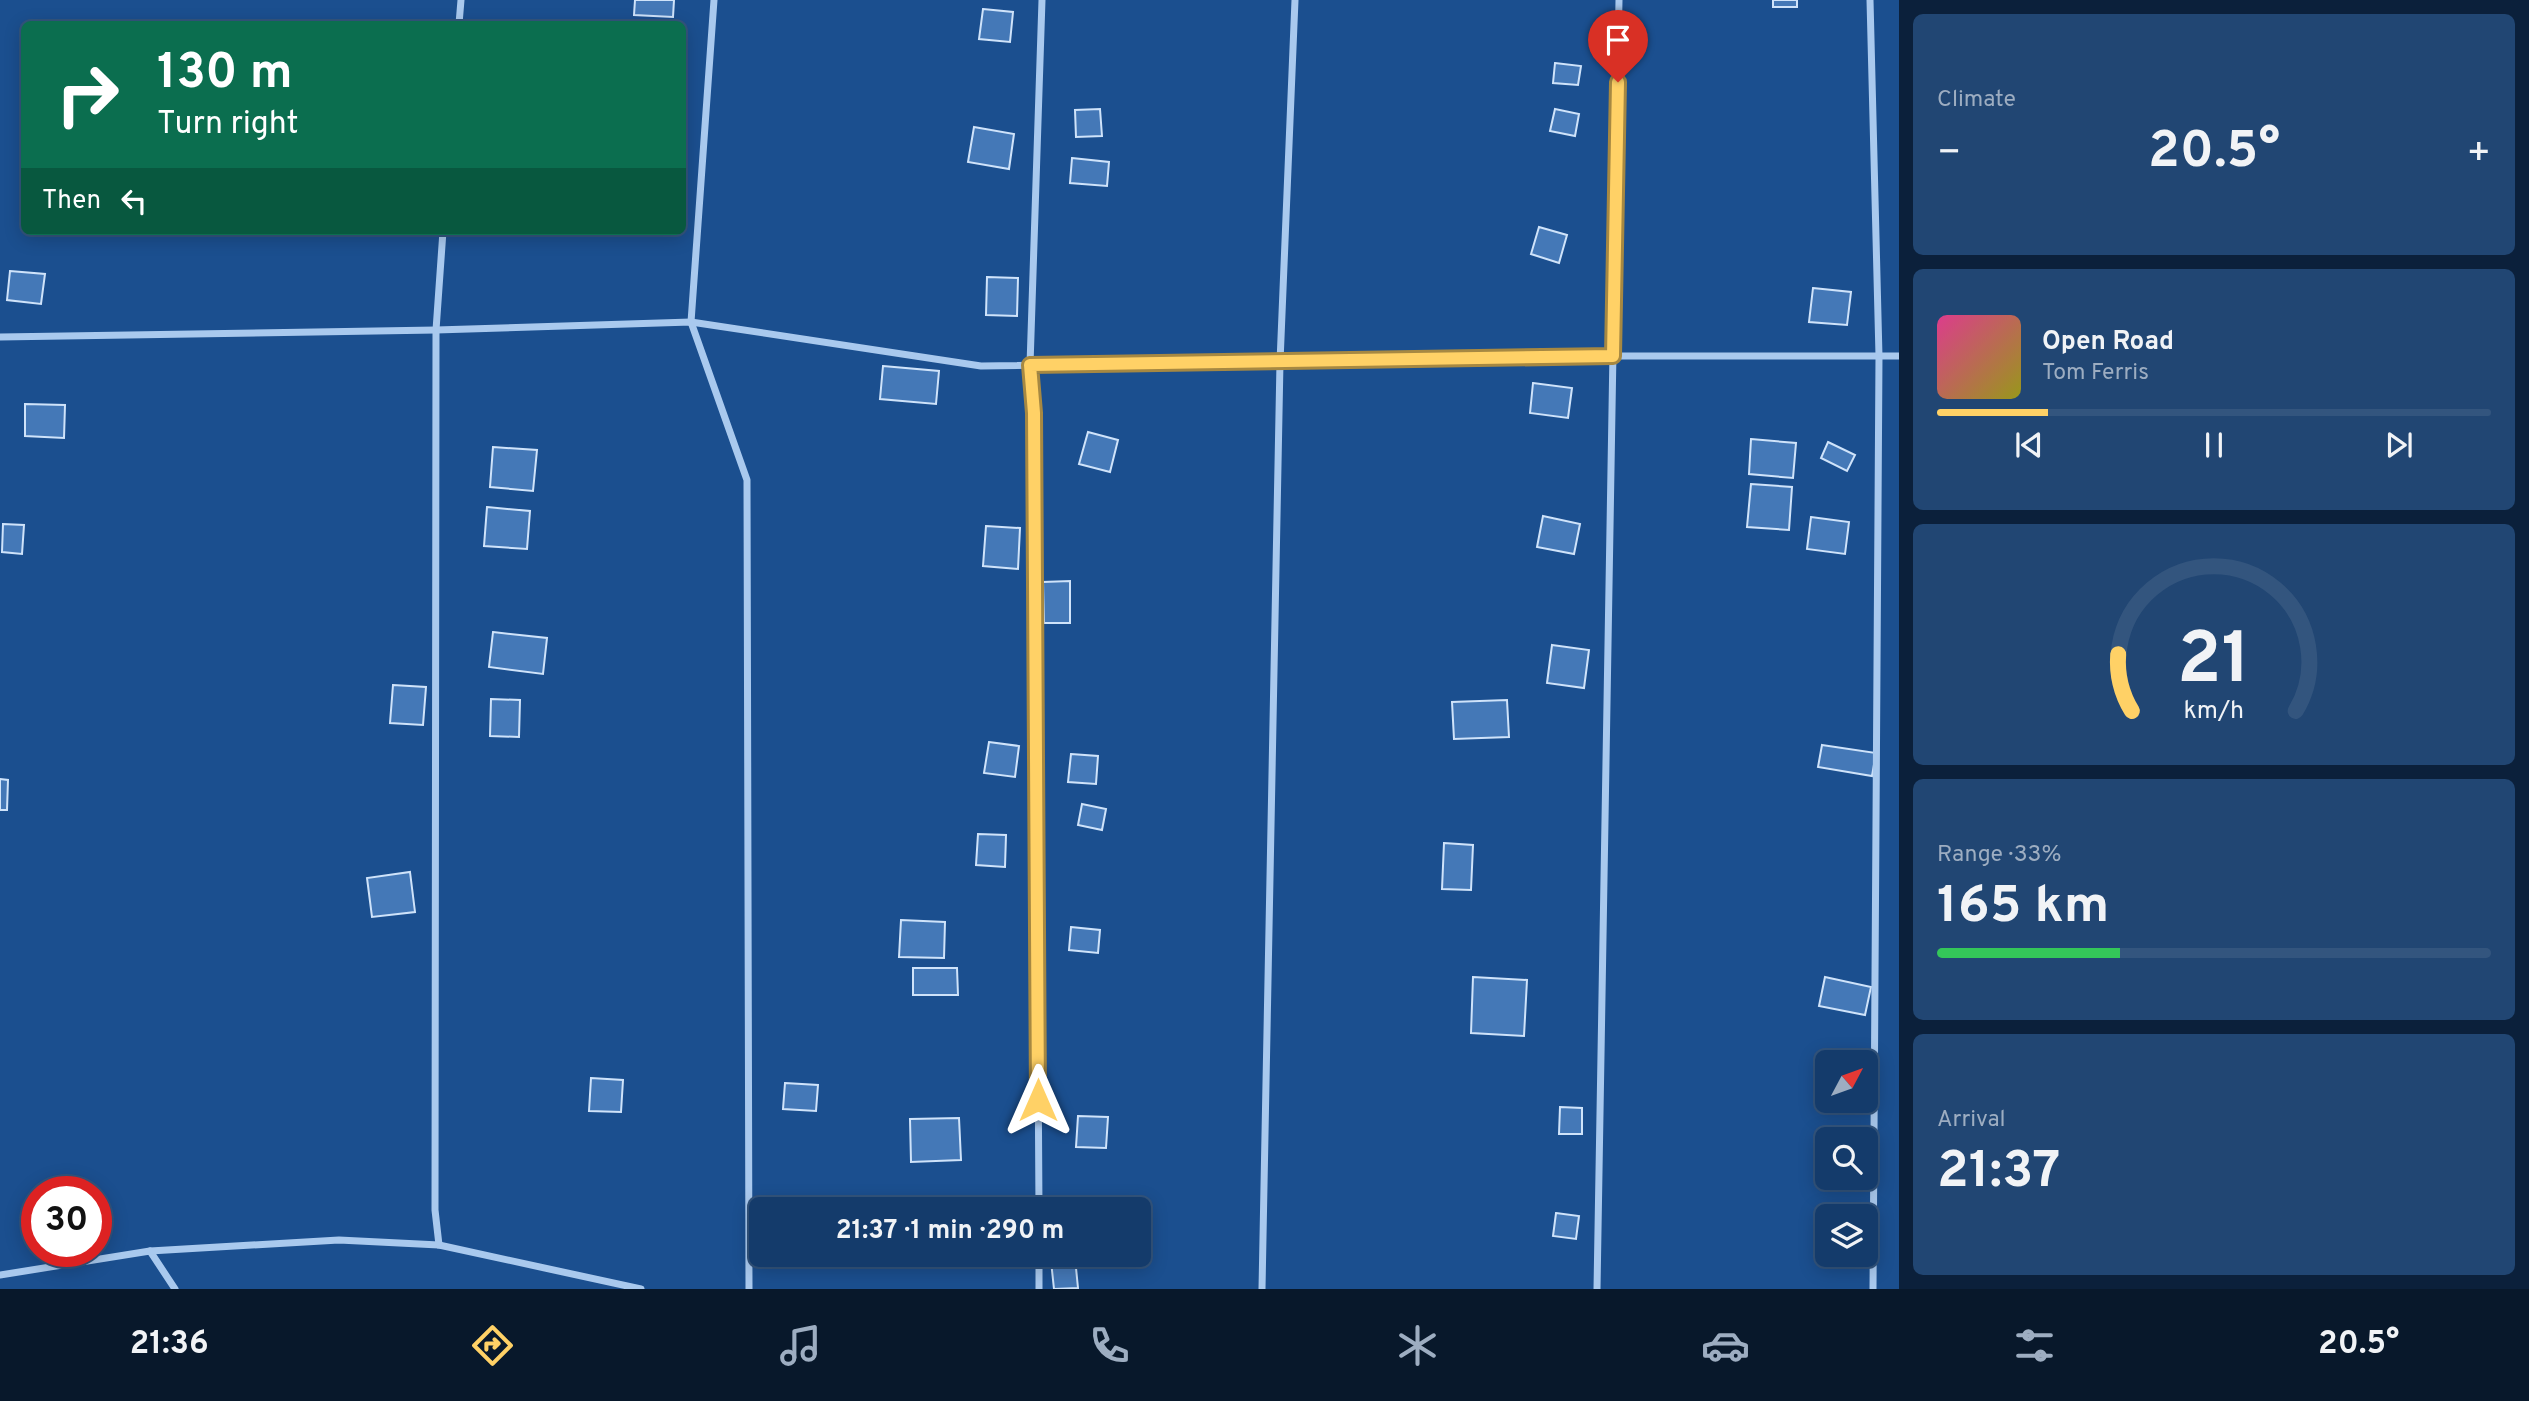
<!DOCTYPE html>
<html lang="en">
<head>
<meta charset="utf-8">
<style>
	body { margin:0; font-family:Overpass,sans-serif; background:#214673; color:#f1f3f6; height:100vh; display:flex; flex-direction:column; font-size:26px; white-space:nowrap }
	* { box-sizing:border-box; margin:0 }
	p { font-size:23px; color:#9dadc1 }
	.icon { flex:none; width:38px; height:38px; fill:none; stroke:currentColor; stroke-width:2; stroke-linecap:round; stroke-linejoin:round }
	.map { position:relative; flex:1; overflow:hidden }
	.sheet { display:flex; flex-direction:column; gap:14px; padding:14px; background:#0b203b; width:630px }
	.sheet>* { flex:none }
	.banner { position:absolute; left:21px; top:21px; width:665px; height:214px; border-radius:10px; box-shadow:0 4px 18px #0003,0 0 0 2px #33557e; background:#0b6e4f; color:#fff; overflow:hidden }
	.needle { width:46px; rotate:49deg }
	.fabs { position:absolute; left:1815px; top:1050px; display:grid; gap:14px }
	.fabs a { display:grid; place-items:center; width:63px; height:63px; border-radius:10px; background:#143b6b; box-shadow:0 4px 18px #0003,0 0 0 2px #33557e; font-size:35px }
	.speed { position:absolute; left:21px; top:1176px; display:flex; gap:14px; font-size:35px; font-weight:700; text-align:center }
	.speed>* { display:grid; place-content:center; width:91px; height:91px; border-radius:50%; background:#143b6b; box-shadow:0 4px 18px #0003,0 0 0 2px #33557e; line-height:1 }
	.speed .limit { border:10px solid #d22; background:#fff; color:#111 }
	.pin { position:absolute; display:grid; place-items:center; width:60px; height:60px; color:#fff; margin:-72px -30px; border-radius:50% 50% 50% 0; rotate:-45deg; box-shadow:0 0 7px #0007 }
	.pin .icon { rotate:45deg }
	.me { position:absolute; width:77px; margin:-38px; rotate:0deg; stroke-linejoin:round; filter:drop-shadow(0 0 5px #0008) }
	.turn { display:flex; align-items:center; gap:24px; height:147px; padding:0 21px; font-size:32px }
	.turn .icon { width:91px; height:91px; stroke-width:2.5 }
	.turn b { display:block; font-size:49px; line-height:60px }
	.then { display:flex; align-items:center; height:66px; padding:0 21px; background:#0003; gap:14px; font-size:26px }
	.big { font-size:52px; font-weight:700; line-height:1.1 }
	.sheet .card { flex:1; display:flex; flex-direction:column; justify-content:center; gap:10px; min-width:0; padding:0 24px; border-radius:10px; background:#214673 }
	.sheet .dial { align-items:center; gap:0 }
	.dial svg { height:182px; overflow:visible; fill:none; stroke:#33557e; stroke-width:7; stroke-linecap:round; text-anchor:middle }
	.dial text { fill:#f1f3f6; stroke:none }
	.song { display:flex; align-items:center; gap:21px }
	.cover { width:84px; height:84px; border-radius:10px; background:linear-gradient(135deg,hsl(330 70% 55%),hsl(60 70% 35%)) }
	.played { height:7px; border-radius:4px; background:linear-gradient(90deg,#ffd166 20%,#33557e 20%) }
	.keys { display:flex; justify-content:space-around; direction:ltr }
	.heat { display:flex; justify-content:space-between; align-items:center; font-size:38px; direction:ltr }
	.charge { height:10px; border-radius:5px; background:linear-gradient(90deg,#34c759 33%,#33557e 0) }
	.trip { position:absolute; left:749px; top:1197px; width:402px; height:70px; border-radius:10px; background:#143b6b; box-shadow:0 4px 18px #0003,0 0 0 2px #33557e; font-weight:700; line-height:70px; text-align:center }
	.tab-bar { display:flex; height:112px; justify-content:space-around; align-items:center; background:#08182b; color:#9dadc1 }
	.tab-bar .icon { width:49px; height:49px }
	.tab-bar .current { color:#ffd166 }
	.tab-bar b { font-size:32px; color:#f1f3f6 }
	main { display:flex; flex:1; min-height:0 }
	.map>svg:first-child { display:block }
</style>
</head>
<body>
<main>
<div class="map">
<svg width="1899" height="1289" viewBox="0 0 1899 1289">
	<rect width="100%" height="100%" fill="#1b4f8f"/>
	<g fill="#4478b7" stroke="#cfe3fa" stroke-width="2">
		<polygon points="635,0 674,0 673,17 634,15"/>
		<rect x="1773" y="0" width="24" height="7"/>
		<polygon points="983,9 1013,12 1010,42 979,39"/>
		<polygon points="1555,63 1581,66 1578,85 1553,83"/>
		<polygon points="1100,109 1102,136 1076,137 1075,110"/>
		<polygon points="1555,109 1579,114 1575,136 1550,131"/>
		<polygon points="974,127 1014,134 1009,169 968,162"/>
		<polygon points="1072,158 1109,162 1107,186 1070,183"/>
		<polygon points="1539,227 1567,235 1559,263 1531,254"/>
		<polygon points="10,271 45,274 41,304 7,300"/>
		<polygon points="987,277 1018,278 1017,316 986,315"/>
		<polygon points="1813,288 1851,292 1847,325 1809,322"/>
		<polygon points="883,366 939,371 936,404 880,399"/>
		<polygon points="1533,383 1572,388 1568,418 1530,413"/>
		<polygon points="25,404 65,405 64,438 25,436"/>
		<polygon points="1088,432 1118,440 1110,472 1079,464"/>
		<polygon points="1751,439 1796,443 1793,478 1749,474"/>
		<polygon points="1828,442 1855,455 1847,471 1821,458"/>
		<polygon points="493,447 537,450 533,491 490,487"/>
		<polygon points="1751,484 1792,487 1789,530 1747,527"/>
		<polygon points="487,507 530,511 527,549 484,546"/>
		<polygon points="1543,516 1580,524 1574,554 1537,547"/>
		<polygon points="1811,517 1849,522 1845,554 1807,549"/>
		<polygon points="3,524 24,525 22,554 2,552"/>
		<polygon points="986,526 1020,528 1018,569 983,566"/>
		<polygon points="1070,581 1070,623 1044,623 1043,582"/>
		<polygon points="493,632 547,638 543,674 489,667"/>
		<polygon points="1552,645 1589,650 1584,688 1547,683"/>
		<polygon points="393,685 426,687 423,725 390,723"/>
		<polygon points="491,699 520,700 519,737 490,736"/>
		<polygon points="1507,700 1509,737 1454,739 1452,702"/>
		<polygon points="989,742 1019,746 1015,777 984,773"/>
		<polygon points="1822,745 1876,753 1872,776 1818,767"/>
		<polygon points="1071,754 1098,756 1096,784 1068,782"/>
		<polygon points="0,779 8,780 7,810 0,810"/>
		<polygon points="1082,804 1106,809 1102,830 1078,825"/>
		<polygon points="978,834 1006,835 1005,867 976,865"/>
		<polygon points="1444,843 1473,845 1471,890 1442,889"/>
		<polygon points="410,872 415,912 372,917 367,878"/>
		<polygon points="901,920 945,922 944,958 899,957"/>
		<polygon points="1071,927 1100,930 1098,953 1069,950"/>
		<polygon points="913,968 957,968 958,995 913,995"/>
		<polygon points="1473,977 1527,980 1524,1036 1471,1033"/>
		<polygon points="1825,977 1871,987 1865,1015 1819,1006"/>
		<polygon points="591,1078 623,1080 621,1112 589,1111"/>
		<polygon points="785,1083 818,1085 816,1111 783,1109"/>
		<polygon points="1560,1107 1582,1108 1582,1134 1559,1134"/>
		<polygon points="1078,1116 1108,1117 1106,1148 1076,1147"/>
		<polygon points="959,1118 961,1160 911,1162 910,1119"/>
		<polygon points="1556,1213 1579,1216 1576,1239 1553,1236"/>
		<polygon points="1075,1258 1078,1288 1054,1289 1051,1261"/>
	</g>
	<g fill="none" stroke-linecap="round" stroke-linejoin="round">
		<g stroke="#a9c9ee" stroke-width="7">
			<polyline points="714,0 691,322 747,480 749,1289"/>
			<polyline points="1870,0 1879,356 1873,1289"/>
			<polyline points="459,24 461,0"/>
			<polyline points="0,337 436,330 691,322 981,366 1613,356 1899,356"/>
			<polyline points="1039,1209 1034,413 1030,365 1042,0"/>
			<polyline points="439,1245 435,1210 436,330 443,231"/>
			<polyline points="150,1251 175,1289"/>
			<polyline points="1039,1255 1039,1289"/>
			<polyline points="0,1275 150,1251 339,1240 439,1245 641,1289"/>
			<polyline points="1262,1289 1280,362 1295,0"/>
			<polyline points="1597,1289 1619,0"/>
		</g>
	</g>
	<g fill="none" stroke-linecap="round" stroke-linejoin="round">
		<defs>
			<polyline id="route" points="1038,1100 1034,413 1030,365 1613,356 1618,82"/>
		</defs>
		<use href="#route" stroke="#a68842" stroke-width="18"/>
		<use href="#route" stroke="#ffd166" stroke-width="12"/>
	</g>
</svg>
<div class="fabs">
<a><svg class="needle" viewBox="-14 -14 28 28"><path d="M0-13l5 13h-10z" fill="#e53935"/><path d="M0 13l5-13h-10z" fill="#9dadc1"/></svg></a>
<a><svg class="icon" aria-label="search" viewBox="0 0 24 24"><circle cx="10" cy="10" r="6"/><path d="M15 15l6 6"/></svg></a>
<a><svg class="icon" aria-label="layers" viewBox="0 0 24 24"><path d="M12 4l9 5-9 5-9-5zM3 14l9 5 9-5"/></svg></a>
</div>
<div class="speed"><div class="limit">30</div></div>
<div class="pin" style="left:1618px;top:82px;background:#d93025"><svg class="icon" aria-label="arrive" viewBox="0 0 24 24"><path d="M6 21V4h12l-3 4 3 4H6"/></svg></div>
<svg class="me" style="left:1038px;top:1100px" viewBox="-20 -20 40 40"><path d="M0-17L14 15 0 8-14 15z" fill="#ffd166" stroke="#fff" stroke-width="4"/></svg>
<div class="trip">21:37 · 1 min · 290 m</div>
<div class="banner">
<div class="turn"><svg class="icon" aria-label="right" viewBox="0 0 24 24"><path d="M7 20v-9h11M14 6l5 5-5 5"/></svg><div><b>130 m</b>Turn right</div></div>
<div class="then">Then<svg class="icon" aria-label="left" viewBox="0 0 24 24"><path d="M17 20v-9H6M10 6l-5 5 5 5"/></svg></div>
</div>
</div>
<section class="sheet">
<div class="card"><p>Climate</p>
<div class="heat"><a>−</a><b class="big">20.5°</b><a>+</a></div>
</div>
<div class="card">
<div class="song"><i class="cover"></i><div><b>Open Road</b><p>Tom Ferris</p></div></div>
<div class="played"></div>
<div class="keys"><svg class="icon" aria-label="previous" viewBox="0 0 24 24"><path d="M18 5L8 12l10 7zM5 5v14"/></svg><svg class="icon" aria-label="pause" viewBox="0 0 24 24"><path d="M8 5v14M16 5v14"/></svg><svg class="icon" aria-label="next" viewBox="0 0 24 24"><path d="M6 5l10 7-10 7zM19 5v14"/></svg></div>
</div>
<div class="card dial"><svg viewBox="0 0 100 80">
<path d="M14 69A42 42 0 1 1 86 69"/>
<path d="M14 69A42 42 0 0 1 8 44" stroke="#ffd166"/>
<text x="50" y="56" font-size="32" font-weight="700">21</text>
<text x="50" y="72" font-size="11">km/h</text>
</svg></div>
<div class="card"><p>Range · 33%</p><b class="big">165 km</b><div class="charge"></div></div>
<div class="card"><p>Arrival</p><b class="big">21:37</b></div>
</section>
</main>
<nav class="tab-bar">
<b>21:36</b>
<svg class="icon current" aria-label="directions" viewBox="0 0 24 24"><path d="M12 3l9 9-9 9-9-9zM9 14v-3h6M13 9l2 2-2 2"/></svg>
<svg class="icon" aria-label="music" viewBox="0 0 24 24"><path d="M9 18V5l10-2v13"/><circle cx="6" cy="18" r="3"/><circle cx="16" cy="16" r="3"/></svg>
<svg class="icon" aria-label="phone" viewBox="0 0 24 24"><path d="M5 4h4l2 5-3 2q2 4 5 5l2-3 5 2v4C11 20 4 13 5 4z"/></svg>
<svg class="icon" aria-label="climate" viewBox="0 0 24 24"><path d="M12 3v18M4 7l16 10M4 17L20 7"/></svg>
<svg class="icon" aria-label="car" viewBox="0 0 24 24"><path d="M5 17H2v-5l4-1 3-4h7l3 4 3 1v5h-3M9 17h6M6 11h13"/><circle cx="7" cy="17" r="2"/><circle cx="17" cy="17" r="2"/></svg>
<svg class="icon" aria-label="filters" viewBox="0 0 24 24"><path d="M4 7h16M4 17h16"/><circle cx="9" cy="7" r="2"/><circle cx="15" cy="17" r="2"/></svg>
<b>20.5°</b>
</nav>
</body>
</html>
